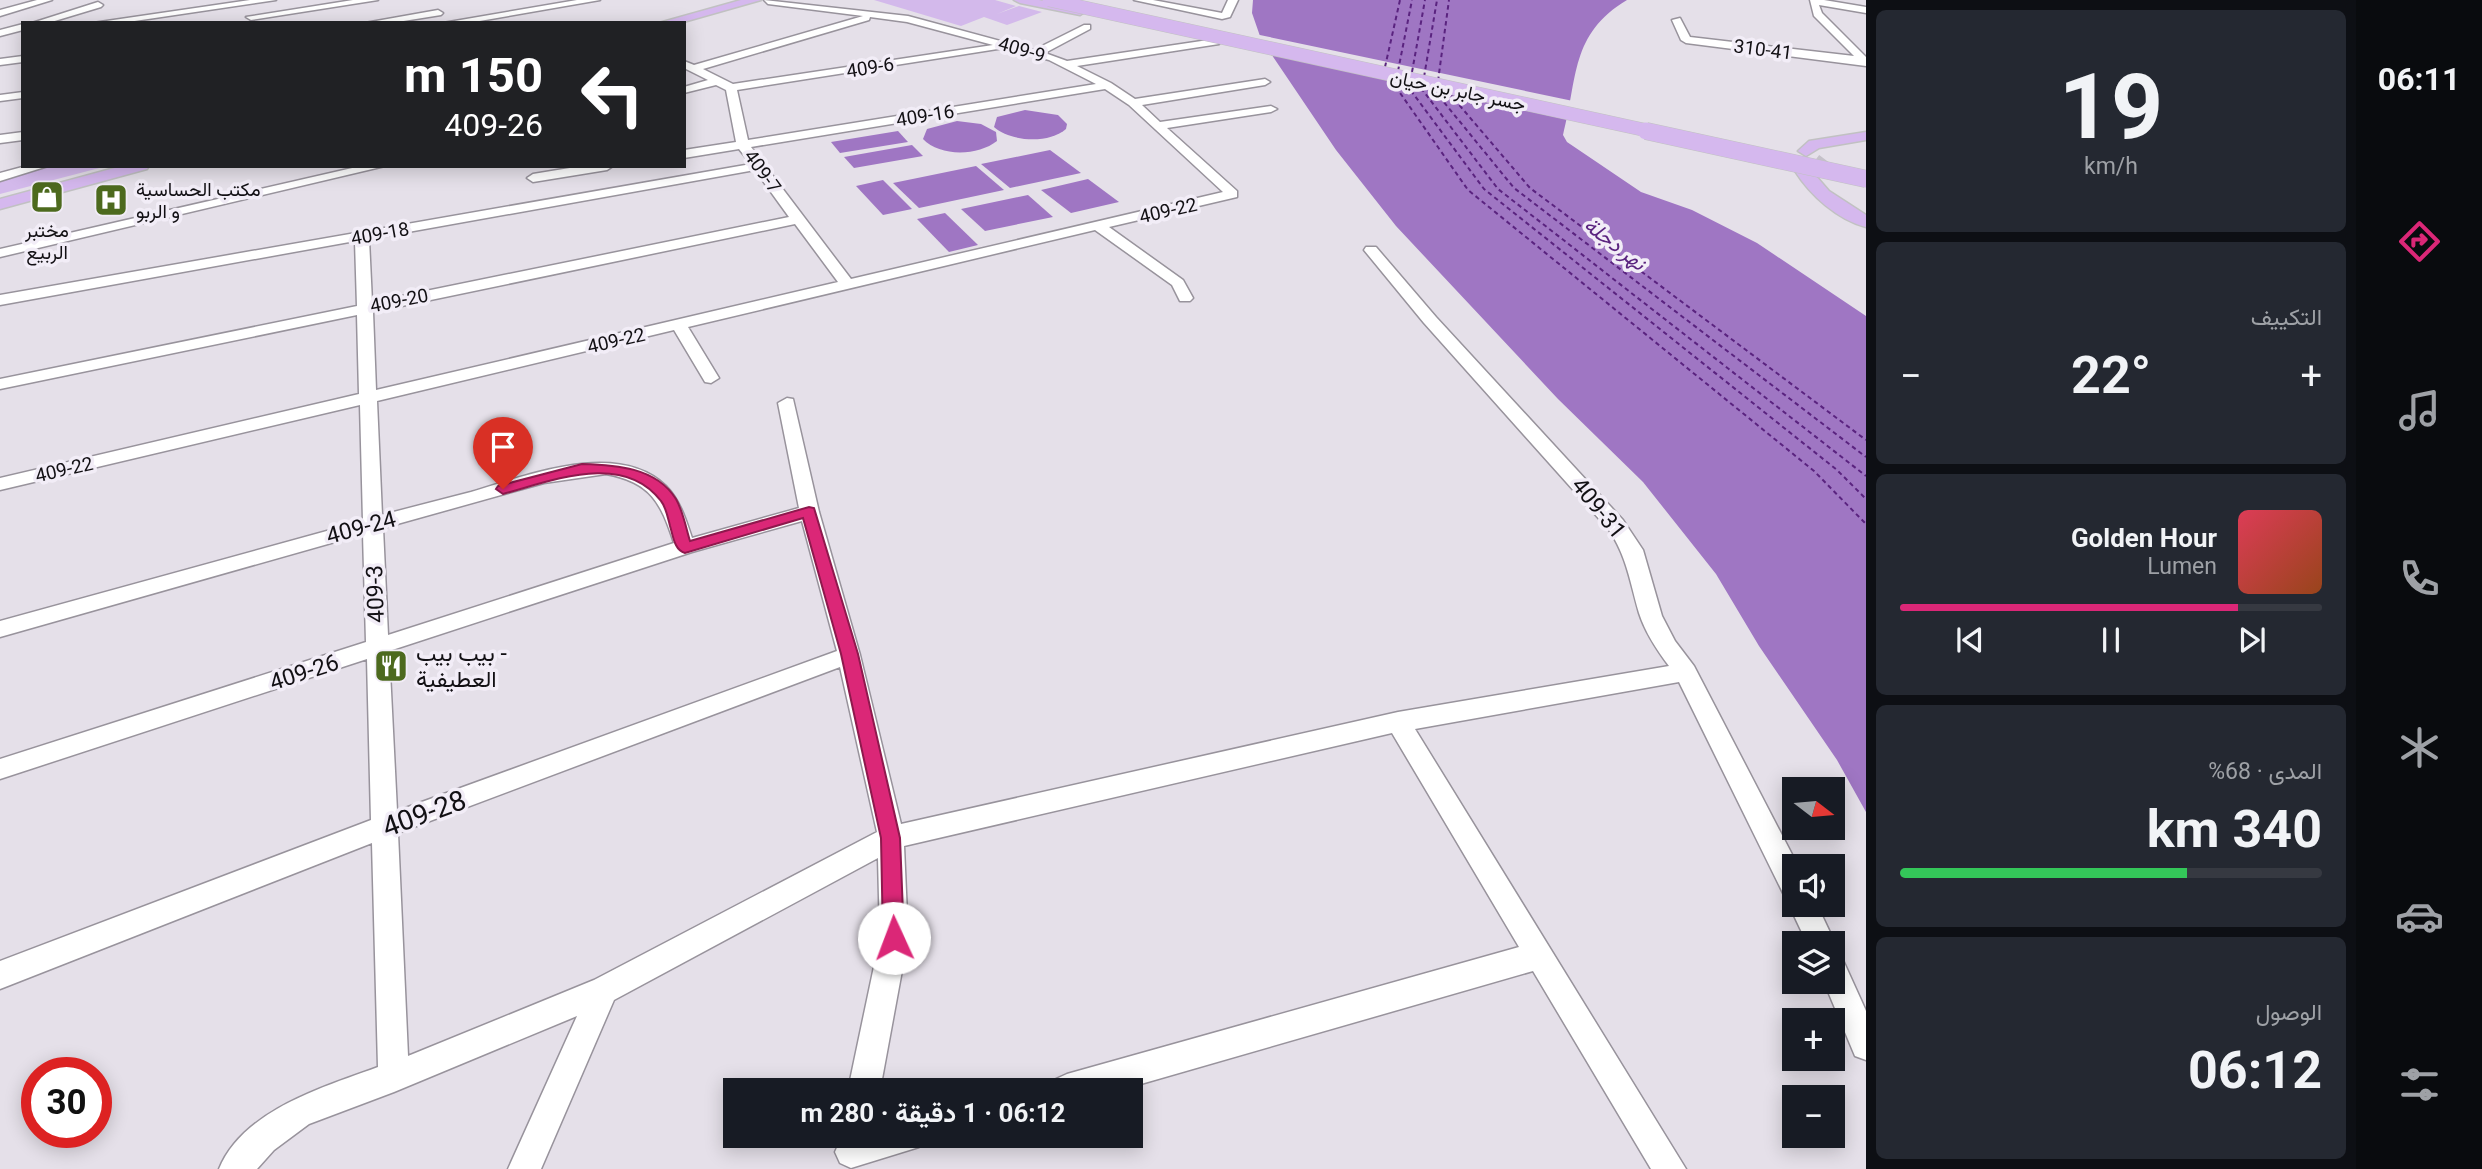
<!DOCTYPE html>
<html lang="ar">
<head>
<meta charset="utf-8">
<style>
	body { margin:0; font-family:Roboto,Vazirmatn,sans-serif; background:#242831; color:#f1f3f6; direction:rtl; height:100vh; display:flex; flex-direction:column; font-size:26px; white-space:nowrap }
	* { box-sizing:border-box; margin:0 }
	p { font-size:23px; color:#9ea1a6 }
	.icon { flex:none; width:38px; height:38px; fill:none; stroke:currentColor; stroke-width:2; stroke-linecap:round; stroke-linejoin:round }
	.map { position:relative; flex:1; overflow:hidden; direction:ltr }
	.side { display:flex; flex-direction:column; gap:10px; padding:10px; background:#0d0f14; width:490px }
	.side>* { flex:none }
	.top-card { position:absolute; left:21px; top:21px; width:665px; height:147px; border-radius:0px; box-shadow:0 4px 18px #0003; direction:rtl; background:#202124; color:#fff; overflow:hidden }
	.needle { width:46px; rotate:106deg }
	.fabs { position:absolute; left:1782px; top:777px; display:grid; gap:14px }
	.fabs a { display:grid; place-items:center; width:63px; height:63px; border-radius:0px; background:#171b24; box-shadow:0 4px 18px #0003; font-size:35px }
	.speed { position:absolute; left:21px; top:1057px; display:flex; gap:14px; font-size:35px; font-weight:700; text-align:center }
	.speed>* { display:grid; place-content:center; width:91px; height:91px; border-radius:50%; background:#171b24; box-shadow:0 4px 18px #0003; line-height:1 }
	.speed .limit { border:10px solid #d22; background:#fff; color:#111 }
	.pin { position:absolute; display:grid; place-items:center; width:60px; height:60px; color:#fff; margin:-72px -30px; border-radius:50% 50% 50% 0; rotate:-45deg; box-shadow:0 0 7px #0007 }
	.pin .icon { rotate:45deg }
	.me { position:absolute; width:77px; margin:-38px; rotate:358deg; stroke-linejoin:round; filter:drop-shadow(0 0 5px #0008) }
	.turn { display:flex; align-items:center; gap:24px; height:147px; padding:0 28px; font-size:32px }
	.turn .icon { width:91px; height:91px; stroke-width:2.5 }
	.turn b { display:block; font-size:49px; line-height:60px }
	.big { font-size:52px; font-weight:700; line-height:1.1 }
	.side .card { flex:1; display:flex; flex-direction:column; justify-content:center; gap:10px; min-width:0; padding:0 24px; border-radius:10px; background:#242831 }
	.side .dial { align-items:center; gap:0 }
	.dial b { font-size:91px; line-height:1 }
	.song { display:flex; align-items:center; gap:21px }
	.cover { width:84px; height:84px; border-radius:10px; background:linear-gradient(135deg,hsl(350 70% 55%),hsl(20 70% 35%)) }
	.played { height:7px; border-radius:4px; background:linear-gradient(90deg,#db2777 80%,#363941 80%) }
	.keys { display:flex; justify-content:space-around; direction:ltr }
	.heat { display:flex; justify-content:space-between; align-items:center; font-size:38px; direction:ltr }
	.charge { height:10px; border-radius:5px; background:linear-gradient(90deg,#34c759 68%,#363941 0) }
	.trip { position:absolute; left:723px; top:1078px; width:420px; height:70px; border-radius:0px; background:#171b24; box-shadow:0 4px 18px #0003; font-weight:700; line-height:70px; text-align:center; direction:rtl }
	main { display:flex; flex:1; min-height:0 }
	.dock { display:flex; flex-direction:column; width:126px; justify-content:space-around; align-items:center; background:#090b0e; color:#9ea1a6 }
	.dock .icon { width:49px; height:49px }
	.dock .selected { color:#db2777 }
	.dock b { font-size:32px; color:#f1f3f6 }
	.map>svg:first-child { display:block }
</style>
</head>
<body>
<main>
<nav class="dock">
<b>06:11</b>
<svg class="icon selected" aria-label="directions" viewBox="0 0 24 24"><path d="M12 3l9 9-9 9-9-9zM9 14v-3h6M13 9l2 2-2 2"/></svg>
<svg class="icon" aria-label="music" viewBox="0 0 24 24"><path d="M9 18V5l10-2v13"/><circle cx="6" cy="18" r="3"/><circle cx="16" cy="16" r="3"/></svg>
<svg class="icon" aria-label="phone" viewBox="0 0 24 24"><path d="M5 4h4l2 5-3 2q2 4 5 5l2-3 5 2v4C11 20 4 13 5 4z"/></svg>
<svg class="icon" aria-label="climate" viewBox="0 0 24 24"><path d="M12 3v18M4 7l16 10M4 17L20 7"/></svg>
<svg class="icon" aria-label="car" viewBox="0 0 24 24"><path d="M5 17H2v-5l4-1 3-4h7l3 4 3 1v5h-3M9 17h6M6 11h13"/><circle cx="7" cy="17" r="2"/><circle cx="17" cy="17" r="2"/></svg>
<svg class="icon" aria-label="filters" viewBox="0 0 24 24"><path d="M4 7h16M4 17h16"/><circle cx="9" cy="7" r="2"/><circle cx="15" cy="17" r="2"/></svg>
</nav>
<section class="side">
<div class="card dial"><b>19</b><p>km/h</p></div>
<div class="card"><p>التكييف</p>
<div class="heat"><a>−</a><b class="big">22°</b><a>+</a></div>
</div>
<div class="card">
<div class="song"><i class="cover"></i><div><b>Golden Hour</b><p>Lumen</p></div></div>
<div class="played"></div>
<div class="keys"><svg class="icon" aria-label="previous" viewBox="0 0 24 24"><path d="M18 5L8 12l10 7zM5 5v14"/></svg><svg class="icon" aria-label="pause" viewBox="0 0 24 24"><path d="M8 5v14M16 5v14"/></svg><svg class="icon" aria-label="next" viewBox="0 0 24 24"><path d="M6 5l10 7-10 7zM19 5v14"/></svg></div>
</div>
<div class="card"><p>المدى · 68%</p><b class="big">340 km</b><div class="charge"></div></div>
<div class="card"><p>الوصول</p><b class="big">06:12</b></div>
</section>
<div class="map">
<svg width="1866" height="1169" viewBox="0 0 1866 1169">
	<rect width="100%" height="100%" fill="#e5e0e9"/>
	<g fill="#d3b9eb">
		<polygon points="874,0 995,0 1016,6 997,14 1019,6 1042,12 1007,25 984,17 961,26"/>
		<polygon points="47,166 107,166 0,194 0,178"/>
	</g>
	<g fill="#9f76c3">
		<path d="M1253,0H1627C1570,34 1578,78 1563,135L1567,142L1641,192L1692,210L1757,243L1866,316V812L1837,760L1759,646L1716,574L1643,482L1558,399L1396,226L1336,150L1261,39L1252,13Z"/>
		<path d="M1025,110L1058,115L1067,124L1066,129C1049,144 1011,142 994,127L997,117Z"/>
		<path d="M957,121L981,124L996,132L997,141C978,156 940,157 923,139L927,129Z"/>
		<polygon points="898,131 908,142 840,153 831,142"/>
		<polygon points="912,145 923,156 854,168 844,157"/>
		<polygon points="1050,150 1081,173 1010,188 981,164"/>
		<polygon points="976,166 1004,190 919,208 893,183"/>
		<polygon points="1088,179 1119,202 1071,213 1041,190"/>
		<polygon points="883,180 912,209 883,215 856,186"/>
		<polygon points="1028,195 1053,217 985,231 961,209"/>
		<polygon points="945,213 978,245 949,252 917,219"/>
	</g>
	<polygon fill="#e5e0e9" points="1255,34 1573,101 1571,109 1258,41"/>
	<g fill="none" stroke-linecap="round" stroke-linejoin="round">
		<g stroke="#5a237f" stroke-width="2" stroke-dasharray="4.5 3.5" stroke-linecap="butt">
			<polyline points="1385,67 1400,0"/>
			<polyline points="1398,71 1412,0"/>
			<polyline points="1412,72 1425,0"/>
			<polyline points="1424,77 1437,0"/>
			<polyline points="1391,80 1468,190 1814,471 1866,524"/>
			<polyline points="1438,81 1449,0"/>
			<polyline points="1406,84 1484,189 1837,470 1866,499"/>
			<polyline points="1421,88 1498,189 1866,476"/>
			<polyline points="1434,90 1514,188 1866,457"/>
			<polyline points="1449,93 1530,188 1866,440"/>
		</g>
		<polyline stroke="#c5c1c9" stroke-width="17" stroke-dasharray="17 9" stroke-linecap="butt" points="1824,176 1823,164 1829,156"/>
		<defs>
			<g id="minor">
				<polygon points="37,0 52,0 0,16 0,10"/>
				<polygon points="250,0 276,0 121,23 93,23"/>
				<polygon points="353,0 378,0 251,20 246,17"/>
				<polygon points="577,0 600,0 468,23 443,23"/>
				<path d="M764,0L908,16L1034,50L1084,25H1090V29L1045,53L1067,61L1215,39L1219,40V44L1077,66L1111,83L1135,99L1265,79L1270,82L1265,85L1142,105L1160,122L1271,106L1277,109L1271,112L1167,128L1237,191V197L1109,227L1183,280L1193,298L1190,301H1180L1172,285L1095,230L688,327L719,378L711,383L705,382L674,330L377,401L382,515C412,507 441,500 471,492C526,476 617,439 666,486C680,500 686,520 692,538L799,508L778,403L787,398L793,399L819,512L860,655L901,824L1398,712L1669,666C1657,650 1645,632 1639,613C1630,582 1627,557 1609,530L1424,323L1364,250L1366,247H1376L1436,317L1623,520L1643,550L1662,616L1675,641L1694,666L1798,866H1794V905H1817L1835,943L1832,950V943H1807L1789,905L1792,898L1784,895L1679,682L1415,729L1686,1169H1651L1533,971L1120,1090H1051L1056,1079L1067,1074L1519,947L1392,733L904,846L908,938L880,1090H848L880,938L878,858L614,1000L541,1169H508L577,1016L394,1092L309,1124L274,1150L257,1169H219C243,1110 324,1087 378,1067L372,843L0,989V961L371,820L367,659L0,779V759L366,642L363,534L0,637V621L363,521L360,405L0,490V478L359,394L357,315L0,389V379L357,306L355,241L0,305V295L751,164L739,149L684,158V150L736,142L726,90L716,85L684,93V87L708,80L684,68V61L694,65L863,16L768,4ZM870,17L907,22L993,45L733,84L703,69L869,20ZM1004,48L1049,60L1096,84L748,140L737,90ZM1105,89L1129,105L1223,192L851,279L751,147ZM755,170L789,217L372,302L369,239ZM795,224L838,282L376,390L373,312ZM606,474C651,482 661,503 674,543L388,635L383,528L544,483ZM802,521L837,651L397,811L389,651L692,552ZM840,667L877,832L594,980L408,1056L398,833Z"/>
				<polygon points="1134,0 1153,0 1222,13 1228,0 1238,0 1230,17 1222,19"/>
				<polygon points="1824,0 1866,7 1866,13 1819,5 1822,13 1866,57 1866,66 1686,43 1681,40 1672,20 1680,18 1690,37 1854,56 1814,16 1810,0"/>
				<polygon points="98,2 103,5 101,7 48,23 32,23"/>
				<polygon points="438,10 443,13 441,15 391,23 365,23"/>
				<polygon points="23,24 23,30 0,36 0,30"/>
				<polygon points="23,56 23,62 0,65 0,59"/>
				<polygon points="23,92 23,98 0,101 0,95"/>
				<polygon points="23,132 23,140 0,143 0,135"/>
				<polygon points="26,166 48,166 0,181 0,173"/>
				<polygon points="361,166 385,166 0,257 0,249"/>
				<polygon points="582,166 613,166 607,170 533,182 527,178 533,174"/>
				<polygon points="1832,954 1842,958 1866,1011 1866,1060 1855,1056 1824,982 1832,982"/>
				<polygon points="851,1136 924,1136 919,1147 851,1168 840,1163 835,1152 840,1141"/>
			</g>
			<g id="major">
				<polygon points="741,0 761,0 680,23 659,23"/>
				<polygon points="1014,0 1039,0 1086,11 1080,15 1020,3"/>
				<polygon points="1866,132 1866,140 1819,148 1806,156 1798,151 1809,141"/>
				<polygon points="122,166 149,166 147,169 0,209 0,199"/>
				<path d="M1803,166L1809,168L1829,191L1866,215V227C1838,220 1810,195 1795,171Z"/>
			</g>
		</defs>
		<use href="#minor" stroke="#98939c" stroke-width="3"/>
		<use href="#major" stroke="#c1c1c2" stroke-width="3"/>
		<use href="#minor" fill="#fff" fill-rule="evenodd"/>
		<use href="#major" fill="#d5b8ee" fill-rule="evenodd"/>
		<defs>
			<polyline id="major-bridge-far1" points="1049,0 1654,132"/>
			<polyline id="major-bridge" points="1646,131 1866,179"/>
		</defs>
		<use href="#major-bridge-far1" stroke="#c1c1c2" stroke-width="14" stroke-linecap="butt"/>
		<use href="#major-bridge" stroke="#c1c1c2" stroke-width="18" stroke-linecap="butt"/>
		<use href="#major-bridge-far1" stroke="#d5b8ee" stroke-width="13"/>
		<use href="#major-bridge" stroke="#d5b8ee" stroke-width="17"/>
	</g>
	<path fill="#db2777" stroke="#8e194d" stroke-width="2" d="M582,464C615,465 656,467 676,499C683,511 686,528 690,541L809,507L814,508L858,654L900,838L904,938L901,946L894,948L886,946L883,938L881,838L841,654L803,518L685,553C674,550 673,535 670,526C668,518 666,507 661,501C623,451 552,481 503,494L496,489L498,486Z"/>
	<defs>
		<symbol id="shop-square" viewBox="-11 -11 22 22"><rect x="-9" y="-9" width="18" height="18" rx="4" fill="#4d6a1e" stroke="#f2edf7"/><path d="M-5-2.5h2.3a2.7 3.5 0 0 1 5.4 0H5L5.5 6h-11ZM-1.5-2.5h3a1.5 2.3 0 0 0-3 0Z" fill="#fff"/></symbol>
		<symbol id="hospital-square" viewBox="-11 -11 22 22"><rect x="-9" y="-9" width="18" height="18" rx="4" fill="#4d6a1e" stroke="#f2edf7"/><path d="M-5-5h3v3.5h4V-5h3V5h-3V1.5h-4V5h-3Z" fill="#fff"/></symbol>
		<symbol id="restaurant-square" viewBox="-11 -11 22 22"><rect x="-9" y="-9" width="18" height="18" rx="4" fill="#4d6a1e" stroke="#f2edf7"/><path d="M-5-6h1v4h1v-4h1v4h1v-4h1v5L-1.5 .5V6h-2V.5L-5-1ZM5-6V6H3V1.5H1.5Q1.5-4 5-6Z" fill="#fff"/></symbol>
	</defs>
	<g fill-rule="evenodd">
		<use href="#shop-square" x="28" y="178" width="38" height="38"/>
		<use href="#hospital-square" x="92" y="181" width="38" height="38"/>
		<use href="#restaurant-square" x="372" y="647" width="38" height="38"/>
	</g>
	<g text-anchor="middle" stroke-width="7" stroke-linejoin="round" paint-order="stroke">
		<g font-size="19" fill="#121014" stroke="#f2edf7">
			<text transform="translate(1022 49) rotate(16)" y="7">409-9</text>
			<text transform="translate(1763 49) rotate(7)" y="7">310-41</text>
			<text transform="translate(870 67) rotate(-9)" y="7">409-6</text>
			<text transform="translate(1458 90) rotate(12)" y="7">جسر جابر بن حيان</text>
			<text transform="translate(925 115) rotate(-9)" y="7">409-16</text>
			<text transform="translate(763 171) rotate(54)" y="7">409-7</text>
			<text transform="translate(1168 210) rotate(-13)" y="7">409-22</text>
			<text transform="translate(380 233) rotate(-10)" y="7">409-18</text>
			<text transform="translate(399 300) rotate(-11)" y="7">409-20</text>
			<text transform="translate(616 340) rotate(-13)" y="7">409-22</text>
			<text transform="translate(64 469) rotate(-13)" y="7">409-22</text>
		</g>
		<g font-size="19" fill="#121014" stroke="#f2edf7" text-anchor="start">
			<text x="136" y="196">مكتب الحساسية<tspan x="136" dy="22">و الربو</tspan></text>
			<text x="47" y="237" text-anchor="middle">مختبر<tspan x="47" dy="22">الربيع</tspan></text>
		</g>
		<g font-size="21" font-style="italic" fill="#5a237f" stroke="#f2edf7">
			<text transform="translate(1615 244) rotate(38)" y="7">نهر دجلة</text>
		</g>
		<g font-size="23" fill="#121014" stroke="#f2edf7">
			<text transform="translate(1599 508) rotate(51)" y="8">409-31</text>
			<text transform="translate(361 527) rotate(-15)" y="8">409-24</text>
			<text transform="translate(375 594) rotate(-92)" y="8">409-3</text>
			<text transform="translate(304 672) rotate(-18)" y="8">409-26</text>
		</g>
		<g font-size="23" fill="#121014" stroke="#f2edf7" text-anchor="start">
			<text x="416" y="661">بيب بيب -<tspan x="416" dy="26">العطيفية</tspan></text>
		</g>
		<g font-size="28" fill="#121014" stroke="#f2edf7">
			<text transform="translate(424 813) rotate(-20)" y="10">409-28</text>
		</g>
	</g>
</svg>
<div class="fabs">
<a><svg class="needle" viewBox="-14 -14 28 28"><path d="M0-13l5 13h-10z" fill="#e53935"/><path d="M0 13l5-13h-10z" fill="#9ea1a6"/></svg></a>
<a><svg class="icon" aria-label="sound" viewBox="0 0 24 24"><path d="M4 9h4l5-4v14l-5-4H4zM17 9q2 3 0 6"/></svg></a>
<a><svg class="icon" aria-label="layers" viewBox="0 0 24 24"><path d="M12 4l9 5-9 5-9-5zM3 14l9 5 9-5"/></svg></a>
<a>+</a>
<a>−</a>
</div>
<div class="speed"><div class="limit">30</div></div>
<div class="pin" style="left:503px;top:489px;background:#d93025"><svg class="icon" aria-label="arrive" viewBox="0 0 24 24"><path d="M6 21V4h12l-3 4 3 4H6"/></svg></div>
<svg class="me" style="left:894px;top:938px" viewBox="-20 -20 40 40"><circle r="19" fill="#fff"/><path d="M0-13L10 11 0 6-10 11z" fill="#db2777"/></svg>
<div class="trip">06:12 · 1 دقيقة · 280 m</div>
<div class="top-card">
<div class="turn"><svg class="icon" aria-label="left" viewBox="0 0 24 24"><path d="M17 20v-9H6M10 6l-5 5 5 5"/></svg><div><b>150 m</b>409-26</div></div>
</div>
</div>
</main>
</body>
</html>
